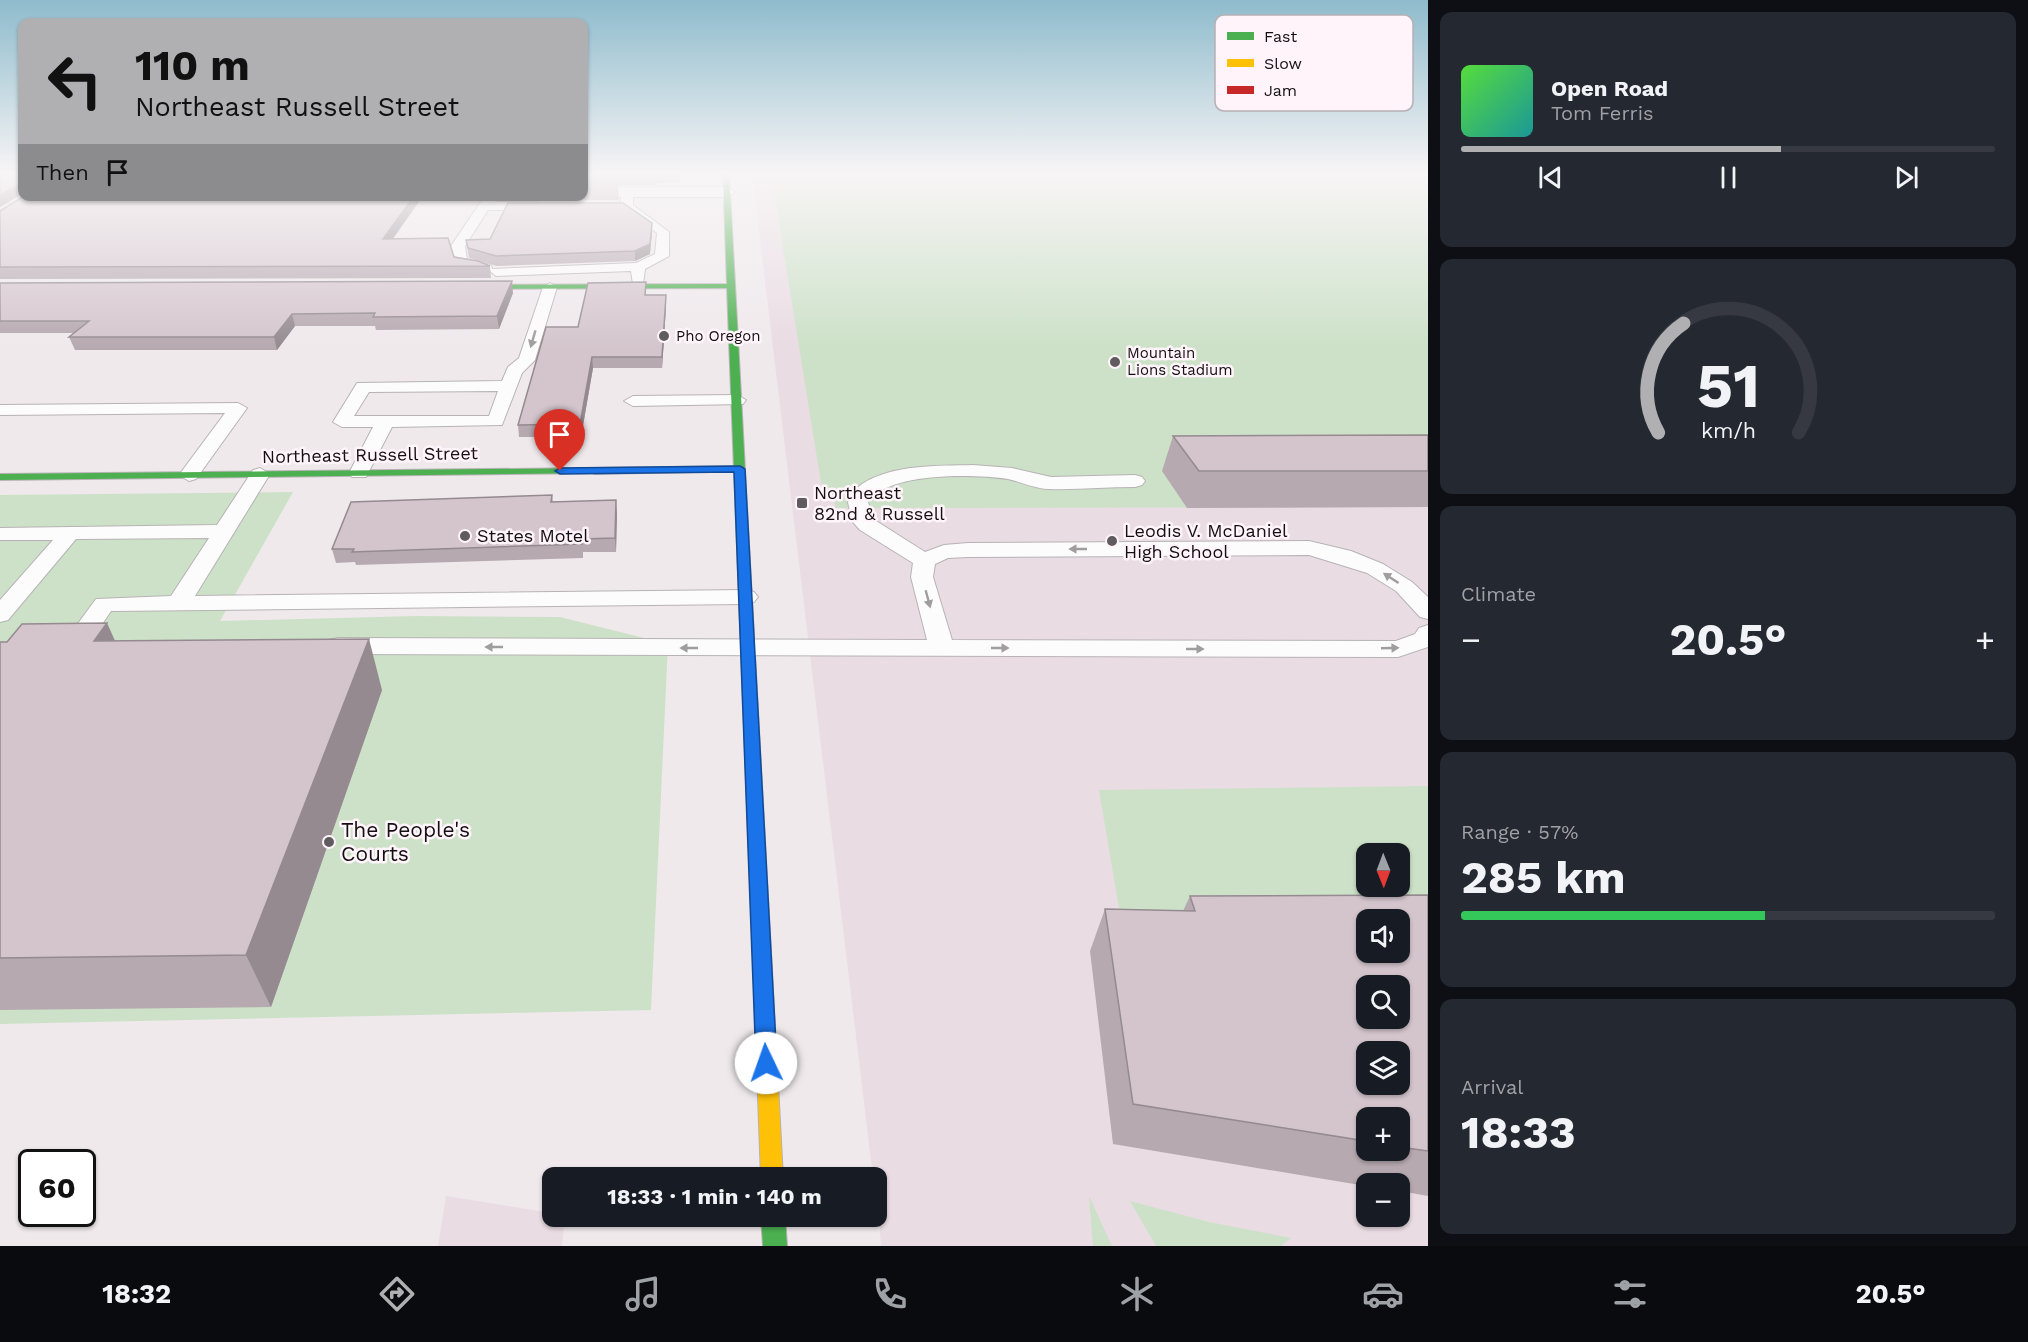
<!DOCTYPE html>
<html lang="en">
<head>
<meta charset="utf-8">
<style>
	body { margin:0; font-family:"Work Sans",sans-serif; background:#242831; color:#f1f3f6; height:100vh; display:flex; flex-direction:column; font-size:22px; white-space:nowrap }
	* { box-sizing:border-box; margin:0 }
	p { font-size:20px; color:#9ea1a6 }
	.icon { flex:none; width:33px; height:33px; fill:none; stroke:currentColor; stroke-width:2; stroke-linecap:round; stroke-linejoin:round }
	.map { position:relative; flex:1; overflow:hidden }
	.details { display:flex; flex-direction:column; gap:12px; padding:12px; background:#0d0f14; width:600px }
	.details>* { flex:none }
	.top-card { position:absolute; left:18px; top:18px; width:570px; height:183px; border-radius:12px; box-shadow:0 2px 4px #0004; background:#b0afb2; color:#111; overflow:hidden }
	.needle { width:39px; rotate:179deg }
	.controls { position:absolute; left:1356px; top:843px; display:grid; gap:12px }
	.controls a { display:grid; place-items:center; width:54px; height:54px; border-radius:12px; background:#171b24; box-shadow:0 2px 4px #0004; font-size:30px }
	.speed { position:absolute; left:18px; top:1149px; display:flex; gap:12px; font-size:30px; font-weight:700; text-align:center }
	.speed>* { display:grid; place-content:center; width:78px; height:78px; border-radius:50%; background:#171b24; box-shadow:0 2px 4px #0004; line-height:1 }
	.speed .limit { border:3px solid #111; border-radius:9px; background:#fff; color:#111 }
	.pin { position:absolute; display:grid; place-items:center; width:51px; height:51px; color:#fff; margin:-62px -26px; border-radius:50% 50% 50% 0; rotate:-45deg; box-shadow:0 0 6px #0007 }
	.pin .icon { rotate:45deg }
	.me { position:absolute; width:66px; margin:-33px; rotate:357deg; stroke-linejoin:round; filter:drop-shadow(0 0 4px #0008) }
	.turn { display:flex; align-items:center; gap:21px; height:126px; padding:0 18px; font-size:27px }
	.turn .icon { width:78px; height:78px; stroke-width:2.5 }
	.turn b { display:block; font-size:42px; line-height:51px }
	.then { display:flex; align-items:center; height:57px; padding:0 18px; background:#0003; gap:12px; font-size:22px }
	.big { font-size:45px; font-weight:700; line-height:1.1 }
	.details .tile { flex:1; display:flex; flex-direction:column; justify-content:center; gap:9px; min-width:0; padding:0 21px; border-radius:12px; background:#242831 }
	.details .dial { align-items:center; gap:0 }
	.dial svg { height:156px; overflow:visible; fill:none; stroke:#363941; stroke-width:7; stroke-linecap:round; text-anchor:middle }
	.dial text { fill:#f1f3f6; stroke:none }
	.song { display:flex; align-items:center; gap:18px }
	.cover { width:72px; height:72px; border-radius:9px; background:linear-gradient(135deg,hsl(110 70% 55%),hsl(180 70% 35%)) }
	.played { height:6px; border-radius:3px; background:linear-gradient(90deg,#b0afb2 60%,#363941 60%) }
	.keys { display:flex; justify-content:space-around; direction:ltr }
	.heat { display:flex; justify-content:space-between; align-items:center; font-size:33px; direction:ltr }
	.charge { height:9px; border-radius:4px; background:linear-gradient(90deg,#34c759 57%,#363941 0) }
	.trip { position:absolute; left:542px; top:1167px; width:345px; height:60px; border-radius:12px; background:#171b24; box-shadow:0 2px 4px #0004; font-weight:700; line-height:60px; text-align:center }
	.menu { display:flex; height:96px; justify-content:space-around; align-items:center; background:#090b0e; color:#9ea1a6 }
	.menu .icon { width:42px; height:42px }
	.menu .selected { color:#b0afb2 }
	.menu b { font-size:27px; color:#f1f3f6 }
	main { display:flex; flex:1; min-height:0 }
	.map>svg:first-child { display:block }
</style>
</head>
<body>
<main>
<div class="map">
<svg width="1428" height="1246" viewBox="0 0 1428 1246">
	<rect width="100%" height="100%" fill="#efe9ec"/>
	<g fill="#e9dce3" fill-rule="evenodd">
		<path d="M752,173H1335L1428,228V1246H881L876,1178L873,1177ZM1366,854H1400V886H1366ZM1366,920H1400V952H1366ZM1366,986H1400V1018H1366ZM1366,1052H1400V1084H1366ZM1366,1118H1400V1150H1366ZM1366,1184H1400V1216H1366Z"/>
		<polygon points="446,1196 552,1213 552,1216 565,1217 562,1246 438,1246"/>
	</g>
	<g fill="#cce1c8" fill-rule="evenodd">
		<polygon points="771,173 1428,173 1428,507 836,508 833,495 823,495"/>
		<polygon points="293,492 220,621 415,616 560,617 668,644 651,1010 0,1024 0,495"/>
		<path d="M1428,786V911L1120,914L1099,790ZM1366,854H1400V886H1366Z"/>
		<polygon points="1089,1196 1112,1246 1093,1246"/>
		<polygon points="1130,1201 1209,1222 1291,1238 1281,1246 1156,1246"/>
	</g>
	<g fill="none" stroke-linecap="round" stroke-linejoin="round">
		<defs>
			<g id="lane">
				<polygon points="627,189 633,192 633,205 669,232 669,256 645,269 643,284 633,284 631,271 496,276 490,271 461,267 454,263 451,246 480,203 488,196 501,196 495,202 538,202 544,206 538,210 488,210 465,246 467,260 491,265 492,269 636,263 655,254 657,233 621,206 621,192"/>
				<path d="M550,283L557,287L535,360L522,373L502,425L392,427L366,477H352L349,473L373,427H342L333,422L357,383L502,381L508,367L519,358L543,287ZM498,391L489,416H354L369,392Z"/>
				<polygon points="737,395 746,400 743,404 633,406 624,401 633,396"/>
				<polygon points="238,403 247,408 196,479 189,481 179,475 225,413 0,415 0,405"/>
				<path d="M973,465L1012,468L1051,477L1135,475L1142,477L1145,481L1142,485L1135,487C1106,487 1077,490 1048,489C1034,488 1021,482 1008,479C973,474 889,472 868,502L873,519L925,552L944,545L968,543L1309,541L1351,551L1383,564L1412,582L1428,597V619L1420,617L1396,591L1367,573L1309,555L968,557L948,558L935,564L933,577L952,640L1396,641L1415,634L1419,628L1428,625V647L1398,657L338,654L329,652L326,646L329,640L338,638L927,640L911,577L913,563L860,530L852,521L848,502C852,497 856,488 862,484C893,464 938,466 973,465Z"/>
				<polygon points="260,468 270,474 195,596 746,590 754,592 758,597 754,602 746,604 111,611 84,651 75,653 59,651 56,645 59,639 68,637 96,599 171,596 209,538 76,539 8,620 0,622 0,600 53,540 0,540 0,528 217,525 253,470"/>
			</g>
			<polygon id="street" points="584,187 727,187 735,192 727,197 584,197"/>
			<g id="fast">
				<polygon points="723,173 729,173 770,934 768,940 761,942 754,940 752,934 727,288 467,289 463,287 467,285 727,284"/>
				<polygon points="595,468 601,471 599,473 0,480 0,474"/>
				<polygon points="761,1216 785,1216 787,1246 763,1246"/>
			</g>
			<polygon id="slow" points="761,926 768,928 770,934 783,1178 761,1178 752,934 754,928"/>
			<polygon id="jam" points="740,466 744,467 744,471 595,474 589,471 595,468"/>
		</defs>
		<use href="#lane" stroke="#b7b3b5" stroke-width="2"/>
		<use href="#street" stroke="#b7b3b5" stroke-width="2"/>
		<use href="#fast" stroke="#b7b3b5" stroke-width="2"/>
		<use href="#slow" stroke="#b7b3b5" stroke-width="2"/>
		<use href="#jam" stroke="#b7b3b5" stroke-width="2"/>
		<use href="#lane" fill="#fdfcfc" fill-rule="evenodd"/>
		<use href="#street" fill="#fdfcfc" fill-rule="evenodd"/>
		<use href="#fast" fill="#4caf50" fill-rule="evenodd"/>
		<use href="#slow" fill="#ffc107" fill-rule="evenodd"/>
		<use href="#jam" fill="#c62828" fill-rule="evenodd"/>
	</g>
	<g fill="#b6a9b0" fill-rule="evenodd">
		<polygon points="0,173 22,173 22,194 0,207"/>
		<polygon points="584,173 680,173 680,182 656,183 656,185 618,185 619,200 515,200 515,196 584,196"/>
		<polygon points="0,211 393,239 490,266 491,278 0,279"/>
		<polygon points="652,232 650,254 635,261 497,266 469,258 466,240"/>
		<polygon points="0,283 513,293 499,329 376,330 375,326 295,326 277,350 75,350 69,337 74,333 0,333"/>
		<polygon points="646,295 666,306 662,368 593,368 581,437 519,437 518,425 578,327"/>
		<polygon points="1428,435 1428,507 1187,508 1162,471 1173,436"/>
		<polygon points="552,495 553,502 617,513 616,552 583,552 583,558 356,565 355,562 336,563 332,549"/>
		<polygon points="115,641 382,690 271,1007 0,1010 0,642"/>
		<path d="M1428,895V1196L1400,1191V1184H1366V1186L1113,1144L1090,951L1105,909L1183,911L1190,896ZM1366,1118H1400V1150H1366Z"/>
	</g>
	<g fill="#948a90">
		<polygon points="19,184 22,194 0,207 0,195"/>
		<polygon points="414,196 423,196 385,250 383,239"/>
		<polygon points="652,223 652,232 650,254 635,261 635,251"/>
		<polygon points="512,281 513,293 499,329 497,316"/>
		<polygon points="666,295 666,306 662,368 662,357"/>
		<polygon points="292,314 295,326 277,350 274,337"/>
		<polygon points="592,357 593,368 581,437 580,424"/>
		<polygon points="616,500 617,513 616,552 615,538"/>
		<polygon points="107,623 130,674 94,641"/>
		<polygon points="369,639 382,690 271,1007 246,955"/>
	</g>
	<g fill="#d4c5cd" stroke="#948a90" stroke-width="1.5" fill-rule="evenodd">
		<polygon points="0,173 22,173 22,184 19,184 0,195"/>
		<polygon points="24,196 414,196 383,239 448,238 454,257 478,261 490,266 0,267 0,211"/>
		<polygon points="508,203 623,203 652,223 650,244 635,251 496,256 468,248 466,240 490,239"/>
		<polygon points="512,281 497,316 373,317 375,313 292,314 274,337 69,337 89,321 0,321 0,283"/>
		<polygon points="646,282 645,295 666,295 662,357 592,357 580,424 518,425 546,327 578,327 588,283"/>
		<polygon points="1428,435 1428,471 1199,471 1173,436"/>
		<polygon points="552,495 551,502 616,500 615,538 582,539 582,544 352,552 354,549 332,549 351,502"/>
		<polygon points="107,623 94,641 369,639 246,955 0,958 0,642 7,642 22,624"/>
		<path d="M1428,895V1151L1400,1147V1118H1366V1141L1133,1104L1105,909L1195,911L1190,896ZM1366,920H1400V952H1366ZM1366,986H1400V1018H1366ZM1366,1052H1400V1084H1366Z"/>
	</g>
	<defs><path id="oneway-solid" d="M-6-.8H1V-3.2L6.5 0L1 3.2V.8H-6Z" transform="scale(1.5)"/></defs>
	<g fill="#9f9d9e">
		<use href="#oneway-solid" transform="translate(533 339) rotate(106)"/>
		<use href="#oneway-solid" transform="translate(1078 549) rotate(180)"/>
		<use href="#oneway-solid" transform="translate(1391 578) rotate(-147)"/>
		<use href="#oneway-solid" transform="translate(928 599) rotate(75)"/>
		<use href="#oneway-solid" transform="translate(494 647) rotate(-180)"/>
		<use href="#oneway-solid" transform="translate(689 648) rotate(-180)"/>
		<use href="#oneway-solid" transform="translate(1000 648)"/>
		<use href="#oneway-solid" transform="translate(1390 648) rotate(-2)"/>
		<use href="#oneway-solid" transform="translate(1195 649)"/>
	</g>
	<linearGradient id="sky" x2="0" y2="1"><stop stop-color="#8ebbcc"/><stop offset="0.5" stop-color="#f8f5f6"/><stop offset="1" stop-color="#f8f5f6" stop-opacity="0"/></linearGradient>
	<rect width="1428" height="348" fill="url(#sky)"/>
	<polygon fill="#1a73e8" stroke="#114b97" stroke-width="1.5" points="740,466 745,469 777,1063 774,1070 766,1073 759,1070 756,1063 734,472 560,474 555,471 560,468"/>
	<g fill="#605b5e" stroke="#fff4fa" stroke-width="2">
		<circle cx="664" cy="336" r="6"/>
		<circle cx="1115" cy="362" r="6"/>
		<rect x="796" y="497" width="12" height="12" rx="3"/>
		<circle cx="465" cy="536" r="6"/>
		<circle cx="1112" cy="541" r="6"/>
		<circle cx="329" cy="842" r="6"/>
	</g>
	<g text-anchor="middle" stroke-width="5" stroke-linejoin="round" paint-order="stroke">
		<g font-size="15" fill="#130f11" stroke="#fff4fa" text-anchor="start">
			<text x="676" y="341">Pho Oregon</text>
			<text x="1127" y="358">Mountain<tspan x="1127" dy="17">Lions Stadium</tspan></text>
		</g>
		<g font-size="18" fill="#130f11" stroke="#fff4fa">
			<text transform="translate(370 455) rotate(-1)" y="6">Northeast Russell Street</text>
		</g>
		<g font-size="18" fill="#130f11" stroke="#fff4fa" text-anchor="start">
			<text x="814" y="499">Northeast<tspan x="814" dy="21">82nd &amp; Russell</tspan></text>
			<text x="1124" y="537">Leodis V. McDaniel<tspan x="1124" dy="21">High School</tspan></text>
			<text x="477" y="542">States Motel</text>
		</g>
		<g font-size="21" fill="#130f11" stroke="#fff4fa" text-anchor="start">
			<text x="341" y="837">The People's<tspan x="341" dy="24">Courts</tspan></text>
		</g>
	</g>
	<rect x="1215" y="15" width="198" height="96" rx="9" fill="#fff4fa" stroke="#b8afb4" stroke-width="1.5"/>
	<rect x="1227" y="32" width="27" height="8" fill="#4caf50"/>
	<rect x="1227" y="59" width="27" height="8" fill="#ffc107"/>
	<rect x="1227" y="86" width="27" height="8" fill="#c62828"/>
	<g font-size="16" fill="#130f11">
		<text x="1264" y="42">Fast</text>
		<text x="1264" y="69">Slow</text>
		<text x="1264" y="96">Jam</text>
	</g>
</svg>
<div class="controls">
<a><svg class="needle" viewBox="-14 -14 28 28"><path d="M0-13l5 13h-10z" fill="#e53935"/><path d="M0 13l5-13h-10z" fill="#9ea1a6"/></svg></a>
<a><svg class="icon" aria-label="sound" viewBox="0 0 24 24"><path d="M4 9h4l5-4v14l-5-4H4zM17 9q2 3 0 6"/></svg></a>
<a><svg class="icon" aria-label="search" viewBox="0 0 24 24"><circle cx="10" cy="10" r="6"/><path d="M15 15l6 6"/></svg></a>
<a><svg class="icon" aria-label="layers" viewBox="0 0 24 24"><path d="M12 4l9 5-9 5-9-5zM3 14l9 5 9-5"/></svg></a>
<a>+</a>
<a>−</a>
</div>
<div class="speed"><div class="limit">60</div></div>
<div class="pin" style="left:560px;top:471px;background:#d93025"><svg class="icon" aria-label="arrive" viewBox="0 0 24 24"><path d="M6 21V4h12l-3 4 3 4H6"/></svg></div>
<svg class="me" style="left:766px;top:1063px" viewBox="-20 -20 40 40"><circle r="19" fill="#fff"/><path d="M0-13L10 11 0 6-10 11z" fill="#1a73e8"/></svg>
<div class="trip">18:33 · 1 min · 140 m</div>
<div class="top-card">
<div class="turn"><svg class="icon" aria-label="left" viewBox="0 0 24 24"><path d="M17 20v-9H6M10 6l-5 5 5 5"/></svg><div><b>110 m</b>Northeast Russell Street</div></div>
<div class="then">Then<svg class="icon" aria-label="arrive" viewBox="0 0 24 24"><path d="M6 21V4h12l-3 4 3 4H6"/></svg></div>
</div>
</div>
<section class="details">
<div class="tile">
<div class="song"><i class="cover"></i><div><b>Open Road</b><p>Tom Ferris</p></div></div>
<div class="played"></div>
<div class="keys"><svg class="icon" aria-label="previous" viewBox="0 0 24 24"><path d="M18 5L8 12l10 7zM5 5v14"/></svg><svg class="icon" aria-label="pause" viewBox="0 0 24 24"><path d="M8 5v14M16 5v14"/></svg><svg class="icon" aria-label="next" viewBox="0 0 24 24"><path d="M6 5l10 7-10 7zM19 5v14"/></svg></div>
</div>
<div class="tile dial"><svg viewBox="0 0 100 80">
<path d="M14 69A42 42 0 1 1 86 69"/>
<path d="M14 69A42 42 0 0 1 27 13" stroke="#b0afb2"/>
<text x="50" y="56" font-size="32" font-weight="700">51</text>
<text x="50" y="72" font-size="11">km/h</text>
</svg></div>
<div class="tile"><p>Climate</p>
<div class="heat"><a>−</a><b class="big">20.5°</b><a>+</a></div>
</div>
<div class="tile"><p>Range · 57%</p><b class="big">285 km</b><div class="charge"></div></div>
<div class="tile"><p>Arrival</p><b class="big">18:33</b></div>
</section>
</main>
<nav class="menu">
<b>18:32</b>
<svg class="icon selected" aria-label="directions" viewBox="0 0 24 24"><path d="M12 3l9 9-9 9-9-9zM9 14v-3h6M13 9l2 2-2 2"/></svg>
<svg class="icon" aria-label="music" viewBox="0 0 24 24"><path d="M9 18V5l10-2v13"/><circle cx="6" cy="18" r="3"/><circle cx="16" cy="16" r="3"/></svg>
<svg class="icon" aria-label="phone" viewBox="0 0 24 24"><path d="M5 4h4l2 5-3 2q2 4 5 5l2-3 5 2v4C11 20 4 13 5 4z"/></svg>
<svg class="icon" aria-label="climate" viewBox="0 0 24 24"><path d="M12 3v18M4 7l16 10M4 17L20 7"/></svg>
<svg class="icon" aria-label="car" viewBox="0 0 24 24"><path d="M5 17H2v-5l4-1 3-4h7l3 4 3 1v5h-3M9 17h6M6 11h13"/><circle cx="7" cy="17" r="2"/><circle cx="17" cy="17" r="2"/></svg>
<svg class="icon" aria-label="filters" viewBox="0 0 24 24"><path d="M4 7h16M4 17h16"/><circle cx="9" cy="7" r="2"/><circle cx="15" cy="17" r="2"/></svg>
<b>20.5°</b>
</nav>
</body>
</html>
